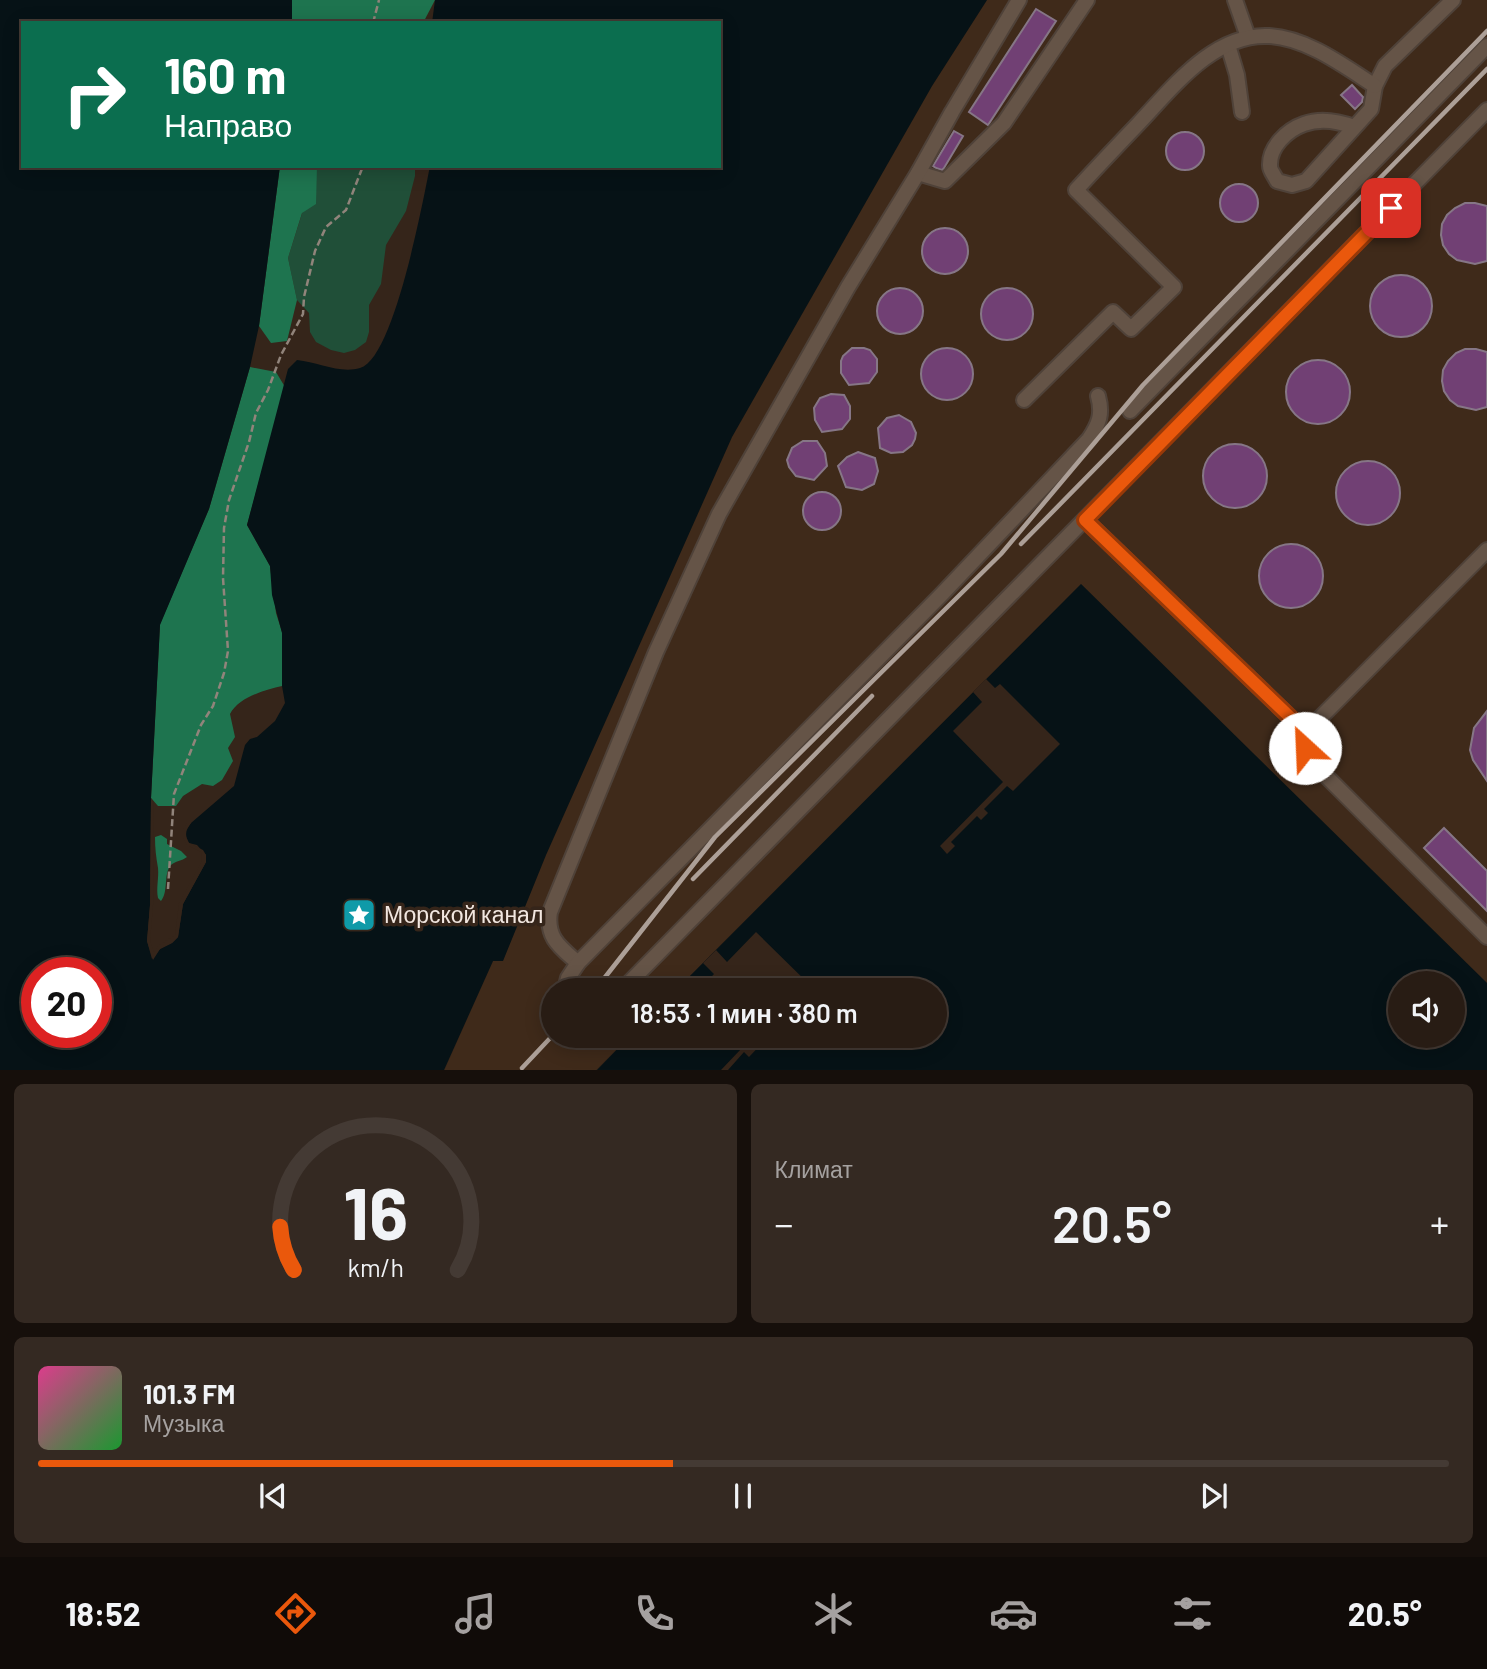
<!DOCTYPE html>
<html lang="ru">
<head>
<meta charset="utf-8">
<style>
	body { margin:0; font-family:Barlow,sans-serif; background:#342922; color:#f1f3f6; height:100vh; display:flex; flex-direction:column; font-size:26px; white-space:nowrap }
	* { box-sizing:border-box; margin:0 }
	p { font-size:23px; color:#a5a1a0 }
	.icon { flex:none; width:38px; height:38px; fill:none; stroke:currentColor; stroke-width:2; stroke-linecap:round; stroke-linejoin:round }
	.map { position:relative; height:1070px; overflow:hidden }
	.sheet { display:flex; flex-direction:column; gap:14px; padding:14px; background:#160f0b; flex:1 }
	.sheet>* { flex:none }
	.hud { position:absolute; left:21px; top:21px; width:700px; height:147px; border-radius:0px; box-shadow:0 4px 18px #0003,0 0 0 2px #443a34; background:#0b6e4f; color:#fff; overflow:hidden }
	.fabs { position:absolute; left:1388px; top:971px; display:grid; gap:14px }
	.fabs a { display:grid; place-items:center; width:77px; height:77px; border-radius:50%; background:#281c14; box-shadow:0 4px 18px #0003,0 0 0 2px #443a34; font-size:35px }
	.speed { position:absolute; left:21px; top:957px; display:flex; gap:14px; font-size:35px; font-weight:700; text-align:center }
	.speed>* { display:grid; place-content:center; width:91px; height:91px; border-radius:50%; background:#281c14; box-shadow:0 4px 18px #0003,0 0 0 2px #443a34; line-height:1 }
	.speed .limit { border:10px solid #d22; background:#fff; color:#111 }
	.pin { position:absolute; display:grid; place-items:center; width:60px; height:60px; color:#fff; margin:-30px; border-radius:14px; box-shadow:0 4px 10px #0006 }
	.me { position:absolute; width:77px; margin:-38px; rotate:335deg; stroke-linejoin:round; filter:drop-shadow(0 0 5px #0008) }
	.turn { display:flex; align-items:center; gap:24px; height:147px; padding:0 28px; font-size:32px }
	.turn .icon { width:91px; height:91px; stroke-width:2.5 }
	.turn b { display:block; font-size:49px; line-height:60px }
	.big { font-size:52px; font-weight:600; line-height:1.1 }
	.sheet .card { flex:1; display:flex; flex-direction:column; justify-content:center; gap:10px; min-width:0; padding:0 24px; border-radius:10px; background:#342922 }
	.sheet .dial { align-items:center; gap:0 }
	.dial svg { height:182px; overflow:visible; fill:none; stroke:#443a34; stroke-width:7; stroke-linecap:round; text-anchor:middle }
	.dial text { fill:#f1f3f6; stroke:none }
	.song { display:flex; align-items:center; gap:21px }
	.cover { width:84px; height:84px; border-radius:10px; background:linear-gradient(135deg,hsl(330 70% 55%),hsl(130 70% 35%)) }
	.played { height:7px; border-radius:4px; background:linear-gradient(90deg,#ea580c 45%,#443a34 45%) }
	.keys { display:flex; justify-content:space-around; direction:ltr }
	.heat { display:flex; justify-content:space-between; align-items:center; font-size:38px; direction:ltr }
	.sheet .tiles { flex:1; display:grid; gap:14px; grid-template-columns:1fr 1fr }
	.card:last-child { grid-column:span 2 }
	.trip { position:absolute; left:541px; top:978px; width:406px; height:70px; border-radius:35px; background:#281c14; box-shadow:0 4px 18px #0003,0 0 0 2px #443a34; font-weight:600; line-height:70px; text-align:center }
	.tab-bar { display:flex; height:112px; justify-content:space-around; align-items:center; background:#100b08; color:#a5a1a0 }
	.tab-bar .icon { width:49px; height:49px }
	.tab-bar .selected { color:#ea580c }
	.tab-bar b { font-size:32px; color:#f1f3f6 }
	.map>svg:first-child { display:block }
</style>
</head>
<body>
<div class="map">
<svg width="1487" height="1071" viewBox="0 0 1487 1071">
	<rect width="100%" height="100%" fill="#35251a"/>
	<polygon fill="#3f2a1a" points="987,0 1487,0 1487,983 1081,584 676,990 553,990 553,1036 630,1036 596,1070 444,1071 493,961 503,960 546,855 732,437 932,86"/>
	<polygon fill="#204f38" points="317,166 415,166 415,176 406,211 386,245 381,284 369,305 369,332 366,342 355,350 344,353 331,350 316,342 310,332 309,313 297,300 288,258"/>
	<g fill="#1e744f">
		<polygon points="292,0 435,0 423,23 292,23"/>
		<polygon points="280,166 317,166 316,204 302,213 288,258 297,300 287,341 271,343 259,326"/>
		<path d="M250,367L276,372L285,387L247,525L270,566L276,613L282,632V686C265,690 239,697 230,714L235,737L228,748L233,761L222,780L213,786L202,784L183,796L176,806H158L151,798L160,624L209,509Z"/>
		<path d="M161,835L167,839V844L181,851L187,857C182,861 175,861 171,865C163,874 169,891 161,901L158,898C156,888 159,878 158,868C156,857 155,848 155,837Z"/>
	</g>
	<g fill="#061216" fill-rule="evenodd">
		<path d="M0,0H292V23H23V166H280L259,326L250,367L209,509L160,625L151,798L150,905L147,941L152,959L160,949L172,943L178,937L183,904L206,862V855L197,845L189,843C184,834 186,830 191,823L234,786L245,745L250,739L257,737L275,721L285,703L282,686V633L272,595L270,566L247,525L288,369L297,360C318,362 340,374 360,368C394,359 423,201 430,166H719V23H432L435,0H987L932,86L732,437L546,855L503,961H493L444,1070L0,1071ZM37,973H96V1032H37Z"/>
		<path d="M1081,584L1487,983V1070L596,1071L630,1036H934V990H676ZM1400,984H1452V1036H1400Z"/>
	</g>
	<g fill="#35251a">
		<polygon points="986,679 995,688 1000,684 1060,744 1013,791 1007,786 984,809 988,813 981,820 977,816 951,842 955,846 947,854 940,846 1003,782 953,731 982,702 973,692"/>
		<polygon points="151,798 154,802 153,905 150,941 154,952 158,946 175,935 179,903 202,861 201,852 187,845 183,838 183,829 187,823 191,823 186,830 186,837 189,843 203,850 206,855 206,862 183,904 178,937 172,943 160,949 153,960 147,941 150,905"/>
		<polygon points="756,932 814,989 813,990 699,990 714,974 703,963 716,950 727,962"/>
		<polygon points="728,1036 769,1036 749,1057 744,1052 728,1070 721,1070 741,1049"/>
	</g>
	<g fill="#714074" stroke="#867686" stroke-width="2">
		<polygon points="1036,9 1056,21 988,125 969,112"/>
		<polygon points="1352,85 1363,97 1362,102 1355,109 1341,95"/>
		<polygon points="954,131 963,136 944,168 942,170 936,168 933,166"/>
		<circle cx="1185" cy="151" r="19"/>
		<circle cx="1239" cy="203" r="19"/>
		<polygon points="1465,203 1475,203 1487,206 1487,261 1475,264 1457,260 1449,254 1443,245 1441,235 1442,224 1447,215 1455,208"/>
		<circle cx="945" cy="251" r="23"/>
		<circle cx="1401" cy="306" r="31"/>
		<circle cx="1007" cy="314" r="26"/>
		<circle cx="900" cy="311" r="23"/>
		<circle cx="947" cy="374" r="26"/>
		<polygon points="852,348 864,348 870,350 877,359 877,372 869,383 849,385 841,373 841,361 843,356"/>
		<polygon points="1465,349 1476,349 1487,352 1487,407 1476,410 1458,406 1450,400 1444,391 1442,381 1443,370 1448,361 1456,353"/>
		<circle cx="1318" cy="392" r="32"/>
		<polygon points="831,394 844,395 850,406 850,419 842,429 822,432 815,420 814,408 820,398"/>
		<polygon points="899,415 911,422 916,433 915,439 912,445 903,452 891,453 880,448 878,428 887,418"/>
		<polygon points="803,441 817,441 825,453 827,466 814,480 796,476 789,467 787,460 792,448"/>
		<circle cx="1235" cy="476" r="32"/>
		<polygon points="858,452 875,458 878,471 874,484 862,490 846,487 838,466 847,457"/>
		<circle cx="1368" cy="493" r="32"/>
		<circle cx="822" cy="511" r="19"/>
		<circle cx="1291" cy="576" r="32"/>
		<polygon points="1487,711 1487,781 1473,760 1470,750 1474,728"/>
		<polygon points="1444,828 1487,871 1487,911 1424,848"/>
	</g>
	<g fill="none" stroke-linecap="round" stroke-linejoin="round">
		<defs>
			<g id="minor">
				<polyline points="1235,0 1248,37"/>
				<polyline points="1228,45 1237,75 1242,112"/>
				<path d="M1354,127C1338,121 1320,118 1304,124C1287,130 1269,147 1270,166C1270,171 1275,176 1277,181L1292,185L1306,181L1371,109L1375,86L1385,66L1453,0"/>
				<polyline points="918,173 945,181 1004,123 1087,0"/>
				<path d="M1024,400L1113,312L1131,329L1174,287L1076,190C1097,167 1118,145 1139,123C1173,87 1214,33 1269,36C1307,38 1344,66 1375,86"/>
				<polyline points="1130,411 1487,46"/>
				<path d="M1085,520L1294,721C1305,734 1303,745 1310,760L1487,937"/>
				<polyline points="1303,731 1316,722 1487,550"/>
				<path d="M578,963C560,947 546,938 550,912L656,652L719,514L848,287L918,173L952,112L1019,0"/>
				<path d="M565,990L568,978L578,963L942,594L1089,439C1099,424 1103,414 1098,396"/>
				<polyline points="622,990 1487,110"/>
			</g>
		</defs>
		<use href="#minor" stroke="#4f4239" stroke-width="18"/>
		<g stroke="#91847b" stroke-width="2.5" stroke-dasharray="7 3.5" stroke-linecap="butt">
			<polyline points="373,23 379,0"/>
			<polyline points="168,889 174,794 201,725 213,706 224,673 228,651 223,578 224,528 229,500 249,442 256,413 268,390 281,355 303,314 304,297 315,251 326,227 346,210 363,166"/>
		</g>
		<use href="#minor" stroke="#655447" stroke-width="14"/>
		<g stroke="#ac9f97" stroke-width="4.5">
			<polyline points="1021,544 1487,69"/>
			<polyline points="693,879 872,696"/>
			<polyline points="595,990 715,837 1001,554 1143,385 1487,31"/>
			<polyline points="522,1068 553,1035"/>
		</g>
	</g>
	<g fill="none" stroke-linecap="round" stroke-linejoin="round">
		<defs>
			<polyline id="route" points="1305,748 1303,731 1294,721 1085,520 1391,208"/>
		</defs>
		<use href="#route" stroke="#983908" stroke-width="18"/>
		<use href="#route" stroke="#ea580c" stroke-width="12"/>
	</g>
	<defs>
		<symbol id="sight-square" viewBox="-11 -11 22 22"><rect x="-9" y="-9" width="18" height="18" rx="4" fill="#0f9aa8" stroke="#35251a"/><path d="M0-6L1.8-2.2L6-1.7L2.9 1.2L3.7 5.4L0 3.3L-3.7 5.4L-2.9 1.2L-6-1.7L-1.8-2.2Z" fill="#fff"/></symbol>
	</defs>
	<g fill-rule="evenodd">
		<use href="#sight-square" x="340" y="896" width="38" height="38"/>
	</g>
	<g text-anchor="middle" stroke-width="7" stroke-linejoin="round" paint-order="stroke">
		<g font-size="23" fill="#f2e7e0" stroke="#35251a" text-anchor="start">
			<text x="384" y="923">Морской канал</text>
		</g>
	</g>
</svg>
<div class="fabs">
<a><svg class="icon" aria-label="sound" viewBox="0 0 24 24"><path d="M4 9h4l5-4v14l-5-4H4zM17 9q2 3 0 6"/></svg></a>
</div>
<div class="speed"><div class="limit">20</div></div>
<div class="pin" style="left:1391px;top:208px;background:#d93025"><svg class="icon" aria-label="arrive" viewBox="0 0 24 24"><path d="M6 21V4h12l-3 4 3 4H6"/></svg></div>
<svg class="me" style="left:1305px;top:748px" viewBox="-20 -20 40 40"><circle r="19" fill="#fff"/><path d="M0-13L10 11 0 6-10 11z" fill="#ea580c"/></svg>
<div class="trip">18:53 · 1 мин · 380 m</div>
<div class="hud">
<div class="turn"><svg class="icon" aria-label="right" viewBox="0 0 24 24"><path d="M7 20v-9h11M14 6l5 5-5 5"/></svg><div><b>160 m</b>Направо</div></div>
</div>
</div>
<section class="sheet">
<div class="tiles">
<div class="card dial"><svg viewBox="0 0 100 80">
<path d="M14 69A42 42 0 1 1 86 69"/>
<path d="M14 69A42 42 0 0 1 8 50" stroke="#ea580c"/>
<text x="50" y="56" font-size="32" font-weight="700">16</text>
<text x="50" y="72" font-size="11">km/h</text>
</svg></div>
<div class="card"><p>Климат</p>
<div class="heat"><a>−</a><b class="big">20.5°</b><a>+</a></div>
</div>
<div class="card">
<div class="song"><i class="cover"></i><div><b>101.3 FM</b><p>Музыка</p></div></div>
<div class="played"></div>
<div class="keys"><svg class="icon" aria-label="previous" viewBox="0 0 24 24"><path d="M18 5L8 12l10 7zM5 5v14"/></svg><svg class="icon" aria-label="pause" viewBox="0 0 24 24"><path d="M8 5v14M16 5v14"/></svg><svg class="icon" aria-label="next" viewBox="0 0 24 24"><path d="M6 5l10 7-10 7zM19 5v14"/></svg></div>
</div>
</div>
</section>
<nav class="tab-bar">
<b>18:52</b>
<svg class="icon selected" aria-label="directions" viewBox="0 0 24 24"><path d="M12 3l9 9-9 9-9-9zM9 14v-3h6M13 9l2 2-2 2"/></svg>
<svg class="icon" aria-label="music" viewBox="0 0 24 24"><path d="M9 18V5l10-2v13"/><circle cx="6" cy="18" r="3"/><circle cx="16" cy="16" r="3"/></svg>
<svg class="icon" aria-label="phone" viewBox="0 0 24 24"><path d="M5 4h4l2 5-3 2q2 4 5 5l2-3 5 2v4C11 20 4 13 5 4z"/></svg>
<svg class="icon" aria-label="climate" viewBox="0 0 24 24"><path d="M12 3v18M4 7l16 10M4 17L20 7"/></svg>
<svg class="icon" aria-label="car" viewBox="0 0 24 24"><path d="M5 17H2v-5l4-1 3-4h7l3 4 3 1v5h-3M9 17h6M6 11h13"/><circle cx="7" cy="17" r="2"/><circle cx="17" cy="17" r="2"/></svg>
<svg class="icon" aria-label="filters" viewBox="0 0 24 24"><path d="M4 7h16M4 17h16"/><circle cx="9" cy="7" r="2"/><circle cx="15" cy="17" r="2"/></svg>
<b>20.5°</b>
</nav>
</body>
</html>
